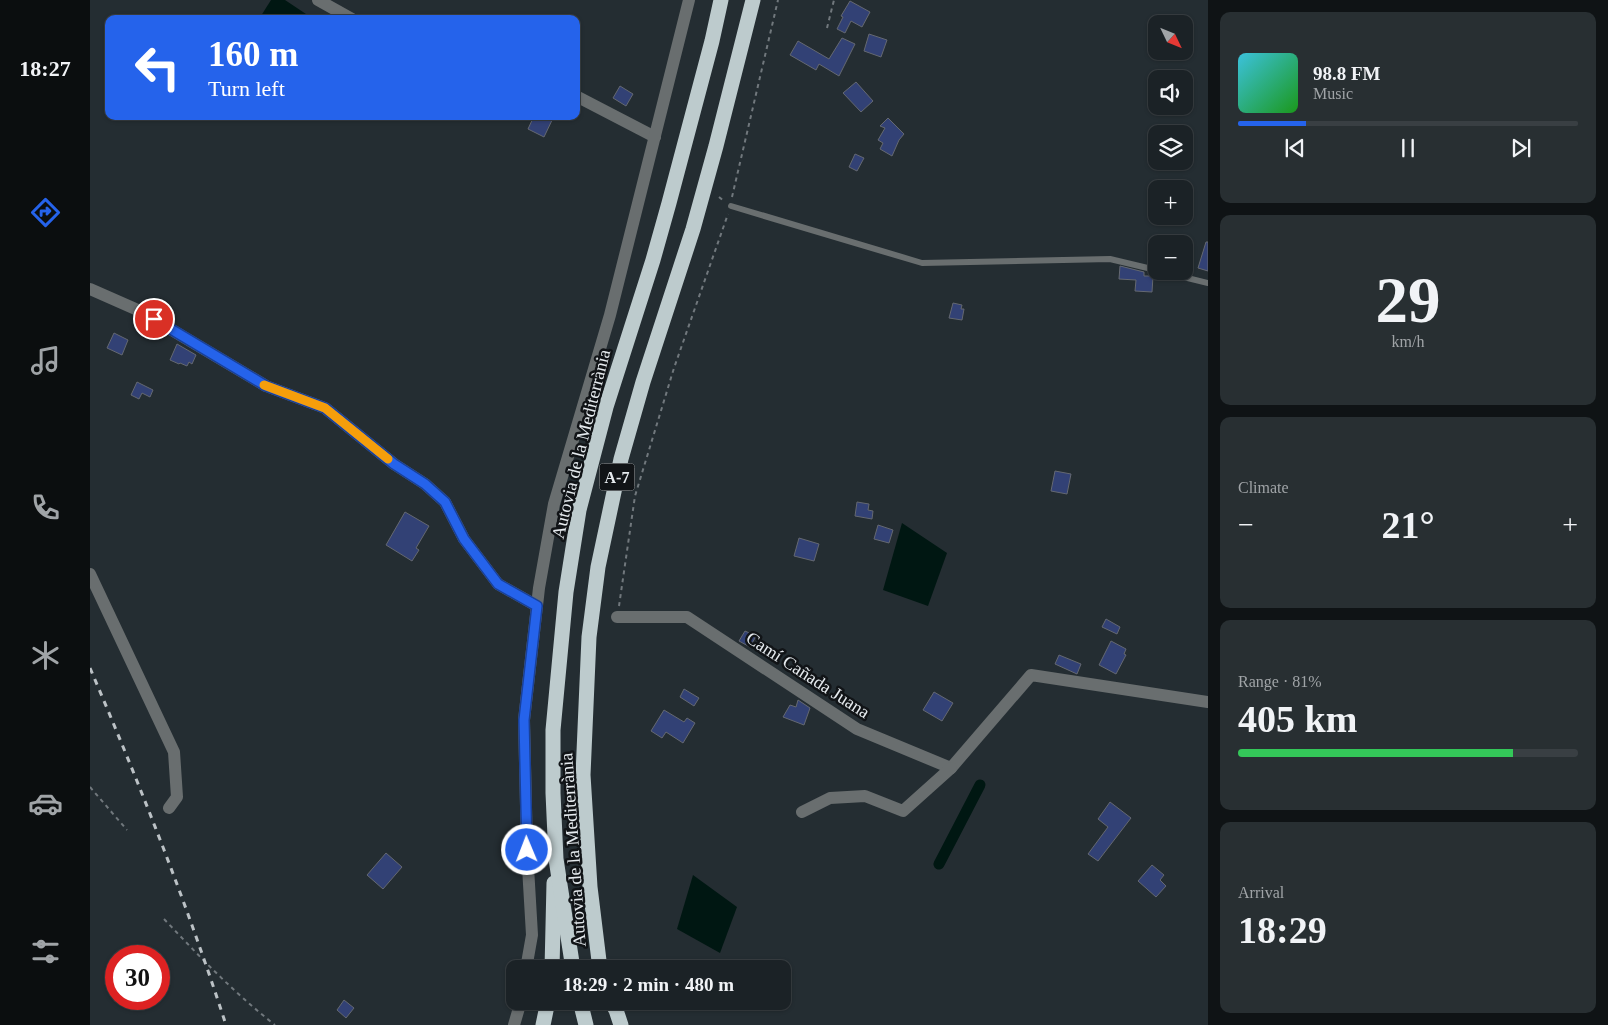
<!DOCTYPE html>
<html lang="en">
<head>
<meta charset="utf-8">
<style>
	body { margin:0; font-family:Georgia,serif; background:#282f32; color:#f1f3f6; height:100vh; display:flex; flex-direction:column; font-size:19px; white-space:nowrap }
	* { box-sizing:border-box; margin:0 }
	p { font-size:16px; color:#a0a4a7 }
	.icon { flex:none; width:28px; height:28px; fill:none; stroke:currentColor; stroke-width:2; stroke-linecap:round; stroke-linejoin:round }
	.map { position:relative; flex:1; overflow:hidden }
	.panel { display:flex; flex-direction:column; gap:12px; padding:12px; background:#0f1315; width:400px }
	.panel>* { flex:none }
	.hud { position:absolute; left:15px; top:15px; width:475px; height:105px; border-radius:10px; box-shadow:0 1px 4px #0004,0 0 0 1px #393f43; background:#2563eb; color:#fff; overflow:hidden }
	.needle { width:32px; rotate:133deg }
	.controls { position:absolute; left:1058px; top:15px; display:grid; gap:10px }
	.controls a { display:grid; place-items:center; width:45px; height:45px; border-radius:10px; background:#1b2226; box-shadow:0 1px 4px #0004,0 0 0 1px #393f43; font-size:25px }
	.speed { position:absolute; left:15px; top:945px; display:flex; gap:10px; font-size:25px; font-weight:700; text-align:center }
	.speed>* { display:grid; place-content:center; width:65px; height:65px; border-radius:50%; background:#1b2226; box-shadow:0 1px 4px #0004,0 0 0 1px #393f43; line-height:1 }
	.speed .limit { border:8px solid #d22; background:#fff; color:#111 }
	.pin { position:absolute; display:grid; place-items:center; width:42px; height:42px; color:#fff; margin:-21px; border:2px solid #fff; border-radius:50%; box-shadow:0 1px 5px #0007 }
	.me { position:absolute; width:55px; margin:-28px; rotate:359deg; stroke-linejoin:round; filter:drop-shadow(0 0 4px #0008) }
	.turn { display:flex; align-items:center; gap:18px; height:105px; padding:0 20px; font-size:22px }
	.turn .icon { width:65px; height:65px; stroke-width:2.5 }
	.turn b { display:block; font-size:35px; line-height:42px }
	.big { font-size:38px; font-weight:800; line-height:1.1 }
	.panel .widget { flex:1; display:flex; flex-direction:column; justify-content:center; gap:8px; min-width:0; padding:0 18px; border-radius:10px; background:#282f32 }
	.panel .dial { align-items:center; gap:0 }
	.dial b { font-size:65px; line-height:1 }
	.song { display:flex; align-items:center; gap:15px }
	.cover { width:60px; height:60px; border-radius:8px; background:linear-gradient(135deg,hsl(190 70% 55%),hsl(120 70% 35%)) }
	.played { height:5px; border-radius:2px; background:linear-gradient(90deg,#2563eb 20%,#393f43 20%) }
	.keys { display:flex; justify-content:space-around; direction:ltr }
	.heat { display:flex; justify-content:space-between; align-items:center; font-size:28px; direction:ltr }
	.charge { height:8px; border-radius:4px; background:linear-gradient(90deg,#34c759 81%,#393f43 0) }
	.trip { position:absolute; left:416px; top:960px; width:285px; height:50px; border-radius:10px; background:#1b2226; box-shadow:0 1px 4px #0004,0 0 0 1px #393f43; font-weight:800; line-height:50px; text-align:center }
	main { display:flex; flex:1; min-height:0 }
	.tab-bar { display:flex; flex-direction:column; width:90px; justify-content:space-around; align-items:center; background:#0b0e0f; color:#a0a4a7 }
	.tab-bar .icon { width:35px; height:35px }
	.tab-bar .selected { color:#2563eb }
	.tab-bar b { font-size:22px; color:#f1f3f6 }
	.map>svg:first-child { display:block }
</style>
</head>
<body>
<main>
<nav class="tab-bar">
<b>18:27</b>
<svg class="icon selected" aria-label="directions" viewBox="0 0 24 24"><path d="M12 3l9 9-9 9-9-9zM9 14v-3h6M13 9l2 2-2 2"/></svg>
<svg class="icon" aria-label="music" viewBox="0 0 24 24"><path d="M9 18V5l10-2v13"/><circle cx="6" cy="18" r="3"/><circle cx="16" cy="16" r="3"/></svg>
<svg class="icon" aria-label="phone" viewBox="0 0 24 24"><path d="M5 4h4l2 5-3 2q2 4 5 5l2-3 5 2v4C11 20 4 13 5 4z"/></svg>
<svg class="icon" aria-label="climate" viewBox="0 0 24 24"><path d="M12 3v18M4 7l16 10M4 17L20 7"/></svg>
<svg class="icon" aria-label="car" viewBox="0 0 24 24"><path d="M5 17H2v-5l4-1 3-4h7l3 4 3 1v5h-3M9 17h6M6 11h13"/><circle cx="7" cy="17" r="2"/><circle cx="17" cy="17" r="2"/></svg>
<svg class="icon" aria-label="filters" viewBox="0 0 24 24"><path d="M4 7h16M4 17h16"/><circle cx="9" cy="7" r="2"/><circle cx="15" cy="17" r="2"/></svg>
</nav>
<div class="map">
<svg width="1118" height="1025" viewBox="0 0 1118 1025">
	<rect width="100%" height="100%" fill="#242d32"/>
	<g fill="#001712">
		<polygon points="181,0 195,0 219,16 217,19 169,19"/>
		<polygon points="812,523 857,553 838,606 793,590"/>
		<polygon points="603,875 647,907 630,953 587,929"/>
	</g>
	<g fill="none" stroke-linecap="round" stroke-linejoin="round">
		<polyline stroke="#001712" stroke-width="11" points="849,864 890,785"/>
	</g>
	<g fill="#324175" stroke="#646871">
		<polygon points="760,1 780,12 772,27 761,21 755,33 747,29 753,17 751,16"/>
		<polygon points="779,34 797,40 791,57 774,51"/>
		<polygon points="752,38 765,44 749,76 729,64 726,70 700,55 708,41 739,59"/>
		<polygon points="766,82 783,101 771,112 753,93"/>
		<polygon points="530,86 543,94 536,106 523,98"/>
		<polygon points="444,116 464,116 454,137 438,129"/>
		<polygon points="798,118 814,134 809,140 802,156 790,149 793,143 788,140 795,128 790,126"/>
		<polygon points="765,154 774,158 767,171 759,167"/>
		<polygon points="1116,242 1118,242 1118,271 1108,268"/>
		<polygon points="1030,266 1054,272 1054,276 1063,276 1062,292 1045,291 1046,280 1029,279"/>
		<polygon points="863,303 872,305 871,309 874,309 872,320 859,318"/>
		<polygon points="24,333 38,340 32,355 17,348"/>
		<polygon points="87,344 106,355 102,364 99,362 97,366 90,363 89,364 80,360"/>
		<polygon points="47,382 63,390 60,397 52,393 49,399 41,395"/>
		<polygon points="965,471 981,474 977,494 961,491"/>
		<polygon points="767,502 779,504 778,510 783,511 782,519 765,516"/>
		<polygon points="315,512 339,526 326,548 329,550 322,561 296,545"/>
		<polygon points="788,525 803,530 799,543 784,539"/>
		<polygon points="709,538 729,544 724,561 704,556"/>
		<polygon points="1016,619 1030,627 1027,634 1012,627"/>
		<polygon points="655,631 666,636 660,647 649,641"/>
		<polygon points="1021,641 1036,649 1034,654 1036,655 1026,674 1009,665"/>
		<polygon points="969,655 991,664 987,674 965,664"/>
		<polygon points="594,689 609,698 604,706 590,697"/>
		<polygon points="844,692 863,703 852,721 833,710"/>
		<polygon points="708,700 720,708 714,725 693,717 700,705 706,707"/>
		<polygon points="574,710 594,722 597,718 605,723 593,743 576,732 572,738 561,731"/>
		<polygon points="1020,802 1041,818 1008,861 998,854 1018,827 1008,819"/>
		<polygon points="296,853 312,867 293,889 277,875"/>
		<polygon points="1062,865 1074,875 1070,880 1076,886 1066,897 1048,881"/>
		<polygon points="254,1000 264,1008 256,1018 247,1010"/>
	</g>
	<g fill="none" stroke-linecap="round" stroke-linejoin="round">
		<g stroke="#71787d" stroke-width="2" stroke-dasharray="4 4" stroke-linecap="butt">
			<polyline points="737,28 744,0"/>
			<polyline points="629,197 635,202"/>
			<polyline points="642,197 688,0"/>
			<polyline points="529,606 545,496 584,368 638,214"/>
			<polyline points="0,787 37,830"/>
			<path d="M74,919C110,957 143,992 185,1025"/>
		</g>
		<g stroke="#696e6f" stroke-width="6">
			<polyline points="641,206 832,263 1020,259 1066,270"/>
			<polyline points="1069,271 1118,283"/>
		</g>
		<g stroke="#696e6f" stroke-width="12">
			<polyline points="228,0 262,19"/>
			<polyline points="486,96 565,137"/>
			<polyline points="0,289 50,311 176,386 235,408 304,464 335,484 355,502 374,539 408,584 447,606"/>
			<polyline points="0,574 84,752 87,797 79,808"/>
			<polyline points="527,617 597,617 767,729 861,768 941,675 1118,702"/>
			<polyline points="712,812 740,798 775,796 813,811 861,768"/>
			<polyline points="436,969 442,935 437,850 434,720 449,588 464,504 520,315 599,0"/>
			<polyline points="424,1025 431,1001"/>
		</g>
		<g stroke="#bdcbcd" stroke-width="15">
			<polyline points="462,969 464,883"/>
			<polyline points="483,969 466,859 463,793 463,730 476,592 489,510 516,407 563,260 579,203 622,41 631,0"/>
			<polyline points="510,969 500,887 493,775 499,637 508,567 531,459 553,382 603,229 626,146 663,0"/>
			<polyline points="490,1001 496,1025"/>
			<polyline points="521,1001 526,1010 531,1025"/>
			<polyline points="453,1025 458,1001"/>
		</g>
		<path stroke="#bcc2c6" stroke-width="3" stroke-dasharray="6 6" stroke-linecap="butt" d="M0,668C50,785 97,904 136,1025"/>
	</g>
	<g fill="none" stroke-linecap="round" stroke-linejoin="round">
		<defs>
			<polyline id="route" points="64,319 176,386 235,408 304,464 335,484 355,502 374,539 408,584 447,606 434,720 437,850"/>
		</defs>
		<use href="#route" stroke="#184099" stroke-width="12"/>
		<use href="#route" stroke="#2563eb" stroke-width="9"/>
		<polyline stroke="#f59e0b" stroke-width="9" points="174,385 235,408 298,459"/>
	</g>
	<g text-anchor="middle" stroke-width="5" stroke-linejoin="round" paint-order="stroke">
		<rect fill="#111417" stroke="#a6aaae" stroke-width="1" x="509.5" y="463.5" width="35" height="27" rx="4"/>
		<g font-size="16" font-weight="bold" fill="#e6ebef">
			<text x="527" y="483">A-7</text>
		</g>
		<g font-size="18" fill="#e6ebef" stroke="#111417">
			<text transform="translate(491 444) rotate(-76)" y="6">Autovia de la Mediterrània</text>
			<text transform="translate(718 675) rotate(33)" y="6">Camí Cañada Juana</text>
			<text transform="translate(483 850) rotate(-94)" y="6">Autovia de la Mediterrània</text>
		</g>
	</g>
</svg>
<div class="controls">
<a><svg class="needle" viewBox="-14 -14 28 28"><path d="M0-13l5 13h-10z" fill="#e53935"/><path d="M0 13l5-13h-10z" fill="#a0a4a7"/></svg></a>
<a><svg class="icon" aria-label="sound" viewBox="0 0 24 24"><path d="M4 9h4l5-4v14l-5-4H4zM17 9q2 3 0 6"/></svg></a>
<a><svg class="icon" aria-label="layers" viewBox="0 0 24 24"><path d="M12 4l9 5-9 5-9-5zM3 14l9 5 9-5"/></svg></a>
<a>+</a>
<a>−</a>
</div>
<div class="speed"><div class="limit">30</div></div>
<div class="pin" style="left:64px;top:319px;background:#d93025"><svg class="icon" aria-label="arrive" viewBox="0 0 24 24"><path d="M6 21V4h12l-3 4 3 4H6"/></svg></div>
<svg class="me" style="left:437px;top:850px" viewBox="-20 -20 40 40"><circle r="17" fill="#2563eb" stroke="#fff" stroke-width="3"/><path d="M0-11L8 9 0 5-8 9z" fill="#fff"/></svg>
<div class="trip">18:29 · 2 min · 480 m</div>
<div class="hud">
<div class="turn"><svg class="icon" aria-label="left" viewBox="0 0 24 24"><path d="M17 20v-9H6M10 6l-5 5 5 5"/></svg><div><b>160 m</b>Turn left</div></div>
</div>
</div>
<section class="panel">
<div class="widget">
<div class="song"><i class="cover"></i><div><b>98.8 FM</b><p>Music</p></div></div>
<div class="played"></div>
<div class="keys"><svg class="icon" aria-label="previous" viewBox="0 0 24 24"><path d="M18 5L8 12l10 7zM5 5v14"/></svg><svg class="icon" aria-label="pause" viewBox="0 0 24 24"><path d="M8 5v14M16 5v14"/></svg><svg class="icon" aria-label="next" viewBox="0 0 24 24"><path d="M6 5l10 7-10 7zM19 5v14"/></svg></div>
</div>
<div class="widget dial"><b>29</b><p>km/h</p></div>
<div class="widget"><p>Climate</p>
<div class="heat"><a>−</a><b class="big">21°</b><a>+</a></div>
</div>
<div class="widget"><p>Range · 81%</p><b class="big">405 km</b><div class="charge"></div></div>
<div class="widget"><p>Arrival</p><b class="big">18:29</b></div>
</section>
</main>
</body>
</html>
